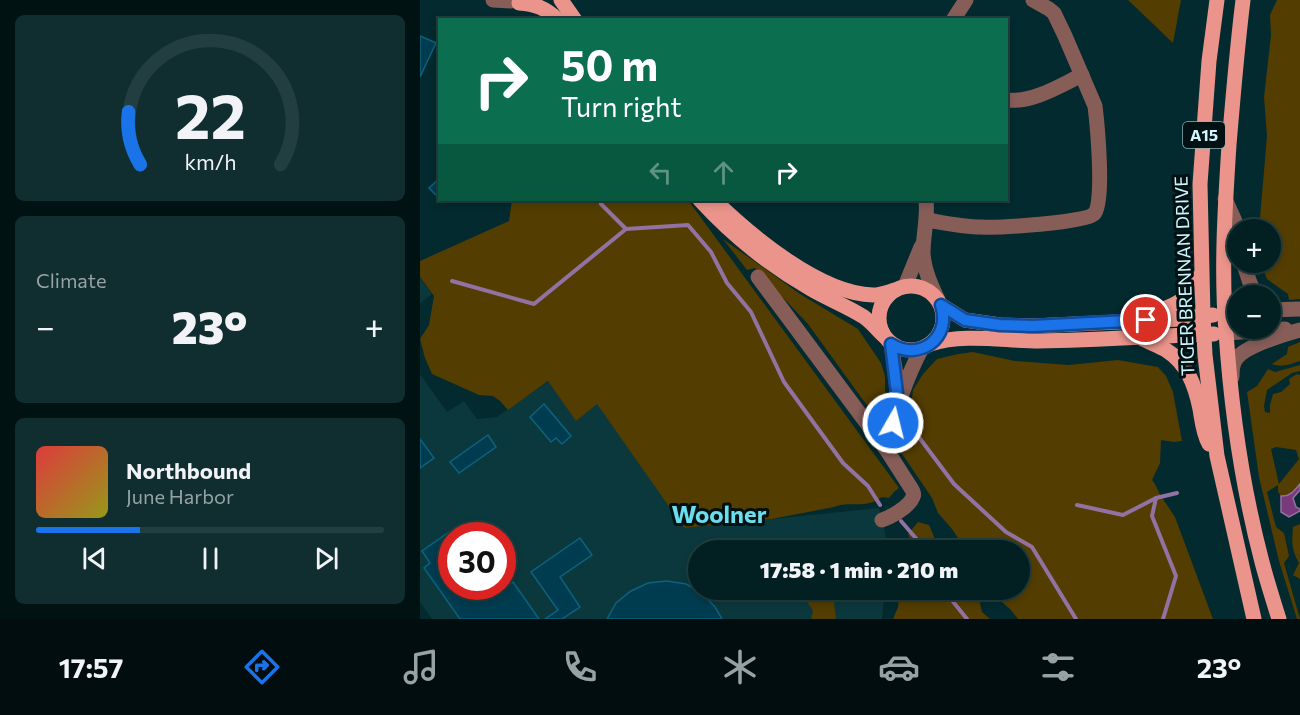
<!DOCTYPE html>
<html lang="en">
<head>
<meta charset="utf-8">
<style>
	body { margin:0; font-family:Commissioner,sans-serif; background:#102d2f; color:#f1f3f6; height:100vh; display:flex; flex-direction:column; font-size:22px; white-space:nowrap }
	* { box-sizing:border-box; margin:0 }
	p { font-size:20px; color:#96a3a5 }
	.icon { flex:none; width:33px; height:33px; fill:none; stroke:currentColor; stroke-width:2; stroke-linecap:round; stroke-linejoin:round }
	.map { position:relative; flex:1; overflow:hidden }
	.panel { display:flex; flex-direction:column; gap:15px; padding:15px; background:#011213; width:420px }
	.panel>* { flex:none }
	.top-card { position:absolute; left:18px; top:18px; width:570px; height:183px; border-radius:0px; box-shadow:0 3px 9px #0003,0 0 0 2px #233e40; background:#0b6e4f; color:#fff; overflow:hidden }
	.controls { position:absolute; left:807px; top:219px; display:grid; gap:12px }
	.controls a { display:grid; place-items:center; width:54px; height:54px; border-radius:50%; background:#022022; box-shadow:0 3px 9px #0003,0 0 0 2px #233e40; font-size:30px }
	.speed { position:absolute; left:18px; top:522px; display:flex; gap:12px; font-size:30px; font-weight:700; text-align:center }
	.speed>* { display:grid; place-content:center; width:78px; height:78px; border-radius:50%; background:#022022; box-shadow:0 3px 9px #0003,0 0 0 2px #233e40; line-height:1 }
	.speed .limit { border:9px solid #d22; background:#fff; color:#111 }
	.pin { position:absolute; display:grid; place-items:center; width:51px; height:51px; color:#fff; margin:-26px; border:3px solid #fff; border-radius:50%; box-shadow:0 2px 6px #0007 }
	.me { position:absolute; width:66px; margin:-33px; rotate:8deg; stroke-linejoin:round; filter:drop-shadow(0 0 4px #0008) }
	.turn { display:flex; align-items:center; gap:21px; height:126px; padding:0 24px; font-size:27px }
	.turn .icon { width:78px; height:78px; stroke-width:2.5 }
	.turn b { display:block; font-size:42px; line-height:51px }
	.lanes { display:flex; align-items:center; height:57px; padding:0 24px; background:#0003; justify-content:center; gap:30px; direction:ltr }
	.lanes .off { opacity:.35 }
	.big { font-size:45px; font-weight:800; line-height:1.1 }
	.panel .tile { flex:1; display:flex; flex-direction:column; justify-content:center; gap:9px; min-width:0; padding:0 21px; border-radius:9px; background:#102d2f }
	.panel .dial { align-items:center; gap:0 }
	.dial svg { height:156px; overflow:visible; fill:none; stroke:#233e40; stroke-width:7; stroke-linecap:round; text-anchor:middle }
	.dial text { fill:#f1f3f6; stroke:none }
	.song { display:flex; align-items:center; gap:18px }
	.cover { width:72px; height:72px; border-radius:9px; background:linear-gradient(135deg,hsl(0 70% 55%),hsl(60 70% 35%)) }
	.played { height:6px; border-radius:3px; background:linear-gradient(90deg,#1a73e8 30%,#233e40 30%) }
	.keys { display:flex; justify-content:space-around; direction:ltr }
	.heat { display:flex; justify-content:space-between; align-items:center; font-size:33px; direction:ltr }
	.trip { position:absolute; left:268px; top:540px; width:342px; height:60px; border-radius:30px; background:#022022; box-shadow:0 3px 9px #0003,0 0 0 2px #233e40; font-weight:800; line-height:60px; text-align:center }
	.tabs { display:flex; height:96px; justify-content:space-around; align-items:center; background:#010d0e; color:#96a3a5 }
	.tabs .icon { width:42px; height:42px }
	.tabs .selected { color:#1a73e8 }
	.tabs b { font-size:27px; color:#f1f3f6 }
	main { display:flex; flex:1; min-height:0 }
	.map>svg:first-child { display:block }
</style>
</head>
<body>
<main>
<section class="panel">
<div class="tile dial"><svg viewBox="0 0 100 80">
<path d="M14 69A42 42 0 1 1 86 69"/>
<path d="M14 69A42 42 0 0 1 8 42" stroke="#1a73e8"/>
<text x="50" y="56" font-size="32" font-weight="700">22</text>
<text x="50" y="72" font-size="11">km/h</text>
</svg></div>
<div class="tile"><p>Climate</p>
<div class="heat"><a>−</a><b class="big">23°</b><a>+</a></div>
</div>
<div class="tile">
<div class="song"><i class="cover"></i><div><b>Northbound</b><p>June Harbor</p></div></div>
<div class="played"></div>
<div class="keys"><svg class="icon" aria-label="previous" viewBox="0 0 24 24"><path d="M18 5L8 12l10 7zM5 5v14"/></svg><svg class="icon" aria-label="pause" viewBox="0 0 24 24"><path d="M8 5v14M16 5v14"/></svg><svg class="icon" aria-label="next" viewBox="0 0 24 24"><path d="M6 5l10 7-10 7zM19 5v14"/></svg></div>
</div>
</section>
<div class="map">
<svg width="880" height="619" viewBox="0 0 880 619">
	<rect width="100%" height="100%" fill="#032a2e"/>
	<g fill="#0b383d" fill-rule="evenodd">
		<polygon points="0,278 12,294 0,303"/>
		<path d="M0,374L27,412L44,401L57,419L77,417L129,381L156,420L177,403L264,528L459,508L469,550H279V590H465L462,619H12L0,602ZM32,536H82V586H32Z"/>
	</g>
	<g fill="#533d00" fill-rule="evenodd">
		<polygon points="708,0 761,0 753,43"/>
		<polygon points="857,0 880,0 880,299 869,300 868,294 847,279 840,263 850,262 850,230 839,229 847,136 844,97 851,35 850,15"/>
		<path d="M92,200H268L479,488L474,492L469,498L462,497C444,510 431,500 414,507L352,519L264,528L177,404L156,421L128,381L88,410L80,401L73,396L59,395L12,374L5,358L0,339L9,325L14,296L0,277V261L89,221Z"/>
		<polygon points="303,239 380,294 438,329 461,363 465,376 465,401 469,410 464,429 388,324 335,268 327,270"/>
		<path d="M880,342V361C871,364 861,368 852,364L867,354L868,347Z"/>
		<path d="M553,352L595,361L649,365L698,360L738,367L746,376L753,392L762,441L754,442L741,440L740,463L732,480C738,488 738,492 743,499C747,505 751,511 755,517L793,619H598L590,609L583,603L574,590H600V550H546L532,529L518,513L512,498L474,442L479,435L486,416L490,412L493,390L503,374L517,359L538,354Z"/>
		<path d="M880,365V371L872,373L847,390L844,406L845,412L850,413V405L853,394L861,392L870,384L869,379L877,374L880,375V484C875,490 869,497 861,496L858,492V485L847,492L856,527L864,533L869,556L864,563L880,619H877L859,561L839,477L827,392L837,386L848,369L855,372ZM856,447L876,450L879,459L859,484L851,449Z"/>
		<polygon points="498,522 509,525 518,546 521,550 491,550 493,545 488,534"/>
		<path d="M880,524V579L873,575L879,563C871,549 872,542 873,527Z"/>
		<polygon points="381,590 417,590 417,596 414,603 416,619 391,619 393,611 381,592"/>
		<polygon points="480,590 551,590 559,599 562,612 570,619 473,619 478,607"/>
	</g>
	<path fill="#793a7b" stroke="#9272a2" stroke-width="1.5" d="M880,484V490L873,498L876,507L880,509V511L869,517L861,512V496C870,497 875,490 880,484Z"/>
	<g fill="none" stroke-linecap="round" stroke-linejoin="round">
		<g stroke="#9272a2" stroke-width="4">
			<polyline points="180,200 181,204 206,229 268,225 291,252 307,283 331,312 364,382 423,463 448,486 460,505"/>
			<polyline points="32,281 114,304 206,229"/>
			<polyline points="489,424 534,484 586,532 612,547 656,619"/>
			<polyline points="736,498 732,516 756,576 743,619"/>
			<polyline points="657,505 703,515 736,498 757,493"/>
			<polyline points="481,521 506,550"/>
			<polyline points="525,590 526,593 547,619"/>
		</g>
	</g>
	<g fill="#003c4f" stroke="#0d627d" stroke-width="1.5">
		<polygon points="0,36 16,43 0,77"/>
		<polygon points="20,178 20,199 9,188"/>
		<polygon points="124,404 151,436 142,444 136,438 131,442 110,417"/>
		<polygon points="68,435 76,447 39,473 30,462"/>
		<polygon points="0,439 14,458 0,468"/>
		<polygon points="32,530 32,586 86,586 93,582 119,619 40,619 4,568 10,563 2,551"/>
		<polygon points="160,538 172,555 140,577 160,607 142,619 125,619 138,610 111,572"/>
		<polygon points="247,581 266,584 282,593 295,607 302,619 187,619 196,603 211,591 228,583"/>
	</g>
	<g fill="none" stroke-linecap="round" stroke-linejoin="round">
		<g stroke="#875d58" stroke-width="15">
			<polyline points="73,0 91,1"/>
			<polyline points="533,20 546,0"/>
			<path d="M586,100C613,103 639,86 662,75"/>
			<polyline points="805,199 815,221 818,233"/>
			<path d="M506,200C508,218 503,235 503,253C504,270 511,285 518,300"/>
			<path d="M507,220C525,223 543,227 561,227C578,228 664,223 674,214C685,204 677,122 675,106L645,36L634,13L629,9L613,0"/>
			<polyline points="823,262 830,283 836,296"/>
			<path d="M338,277L466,449L491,488C493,492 495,493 493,497C489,507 471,517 462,520"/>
			<polyline points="485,286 501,247"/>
			<polyline points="850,310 880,309"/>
			<polyline points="805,314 818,313"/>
			<polyline points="806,333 865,329"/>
			<polyline points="471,344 476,375 477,398"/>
			<path d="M812,377C812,371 812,364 816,359C825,346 865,334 880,330"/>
			<path d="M466,449C474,414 485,380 502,348"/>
		</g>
		<g stroke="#ea948b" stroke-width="15">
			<polyline points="141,0 155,20"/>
			<polyline points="797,0 789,61 780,184 783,316 785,355 797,456 834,619"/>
			<path d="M823,0C817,48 813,97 809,145C805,207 801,270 806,332C811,407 823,490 842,562C847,581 853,600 859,619"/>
			<path d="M99,3C115,4 126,8 138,20"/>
			<path d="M280,200C312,235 349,265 391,289C408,299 427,306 444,317C451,322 457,329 464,336"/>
			<path d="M294,200C330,235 400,294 453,295C460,295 468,292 475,290"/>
			<circle cx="491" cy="318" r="32"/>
			<polyline points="521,305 545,320 580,325 613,326 760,319 793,315"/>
			<path d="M724,315C744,310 775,300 780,276"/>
			<path d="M721,338C729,342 738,346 746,350C767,363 775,385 780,409C782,421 783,433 789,444"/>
			<path d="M510,344C545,333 583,341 619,341C678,340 736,336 794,334"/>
		</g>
	</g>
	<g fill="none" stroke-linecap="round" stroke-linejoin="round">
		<defs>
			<path id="route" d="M473,423L477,393L471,344C499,362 532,338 521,305L545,320L580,325L613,326L726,320"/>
		</defs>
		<use href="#route" stroke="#114b97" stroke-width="15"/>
		<use href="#route" stroke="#1a73e8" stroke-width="10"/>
	</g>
	<g text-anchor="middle" stroke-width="6" stroke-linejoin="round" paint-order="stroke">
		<rect fill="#001114" stroke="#90b1b6" stroke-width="1.5" x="763" y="122" width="42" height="26" rx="4.5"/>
		<g font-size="16" font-weight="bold" fill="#cef6fc">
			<text x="784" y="141">A15</text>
		</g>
		<g font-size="18" fill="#cef6fc" stroke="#001114">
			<text transform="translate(765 276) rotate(-92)" y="6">TIGER BRENNAN DRIVE</text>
		</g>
		<g font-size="24" font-weight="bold" fill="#6adeec" stroke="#001114">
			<text x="299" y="523">Woolner</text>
		</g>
	</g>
</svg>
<div class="controls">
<a>+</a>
<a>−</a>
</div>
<div class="speed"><div class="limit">30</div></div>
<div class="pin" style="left:726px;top:320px;background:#d93025"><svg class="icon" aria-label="arrive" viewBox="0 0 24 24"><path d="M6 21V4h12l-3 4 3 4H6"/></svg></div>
<svg class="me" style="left:473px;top:423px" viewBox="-20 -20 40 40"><circle r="17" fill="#1a73e8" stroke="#fff" stroke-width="3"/><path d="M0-11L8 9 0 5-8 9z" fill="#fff"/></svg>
<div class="trip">17:58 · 1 min · 210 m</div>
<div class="top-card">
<div class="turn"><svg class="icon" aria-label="right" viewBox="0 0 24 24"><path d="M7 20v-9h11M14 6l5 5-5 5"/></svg><div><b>50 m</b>Turn right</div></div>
<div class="lanes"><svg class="icon off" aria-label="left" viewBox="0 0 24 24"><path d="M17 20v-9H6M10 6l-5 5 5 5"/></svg><svg class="icon off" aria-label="ahead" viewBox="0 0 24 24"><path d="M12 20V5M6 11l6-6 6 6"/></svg><svg class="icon" aria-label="right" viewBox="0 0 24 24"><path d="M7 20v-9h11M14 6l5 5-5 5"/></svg></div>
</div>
</div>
</main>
<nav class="tabs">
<b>17:57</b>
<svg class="icon selected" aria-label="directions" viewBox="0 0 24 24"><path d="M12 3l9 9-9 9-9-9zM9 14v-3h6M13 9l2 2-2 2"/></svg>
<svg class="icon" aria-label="music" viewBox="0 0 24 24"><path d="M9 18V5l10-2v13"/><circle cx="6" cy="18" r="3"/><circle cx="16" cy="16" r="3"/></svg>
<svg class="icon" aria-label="phone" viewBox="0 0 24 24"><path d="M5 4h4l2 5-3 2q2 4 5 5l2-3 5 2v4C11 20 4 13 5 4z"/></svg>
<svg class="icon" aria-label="climate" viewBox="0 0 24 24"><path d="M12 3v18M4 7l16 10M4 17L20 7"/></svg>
<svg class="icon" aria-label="car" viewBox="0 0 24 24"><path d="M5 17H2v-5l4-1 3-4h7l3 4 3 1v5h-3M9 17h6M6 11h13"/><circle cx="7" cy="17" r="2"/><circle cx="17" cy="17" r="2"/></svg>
<svg class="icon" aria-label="filters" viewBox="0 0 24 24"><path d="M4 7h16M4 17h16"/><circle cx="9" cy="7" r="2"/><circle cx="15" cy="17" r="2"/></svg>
<b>23°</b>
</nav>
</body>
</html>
